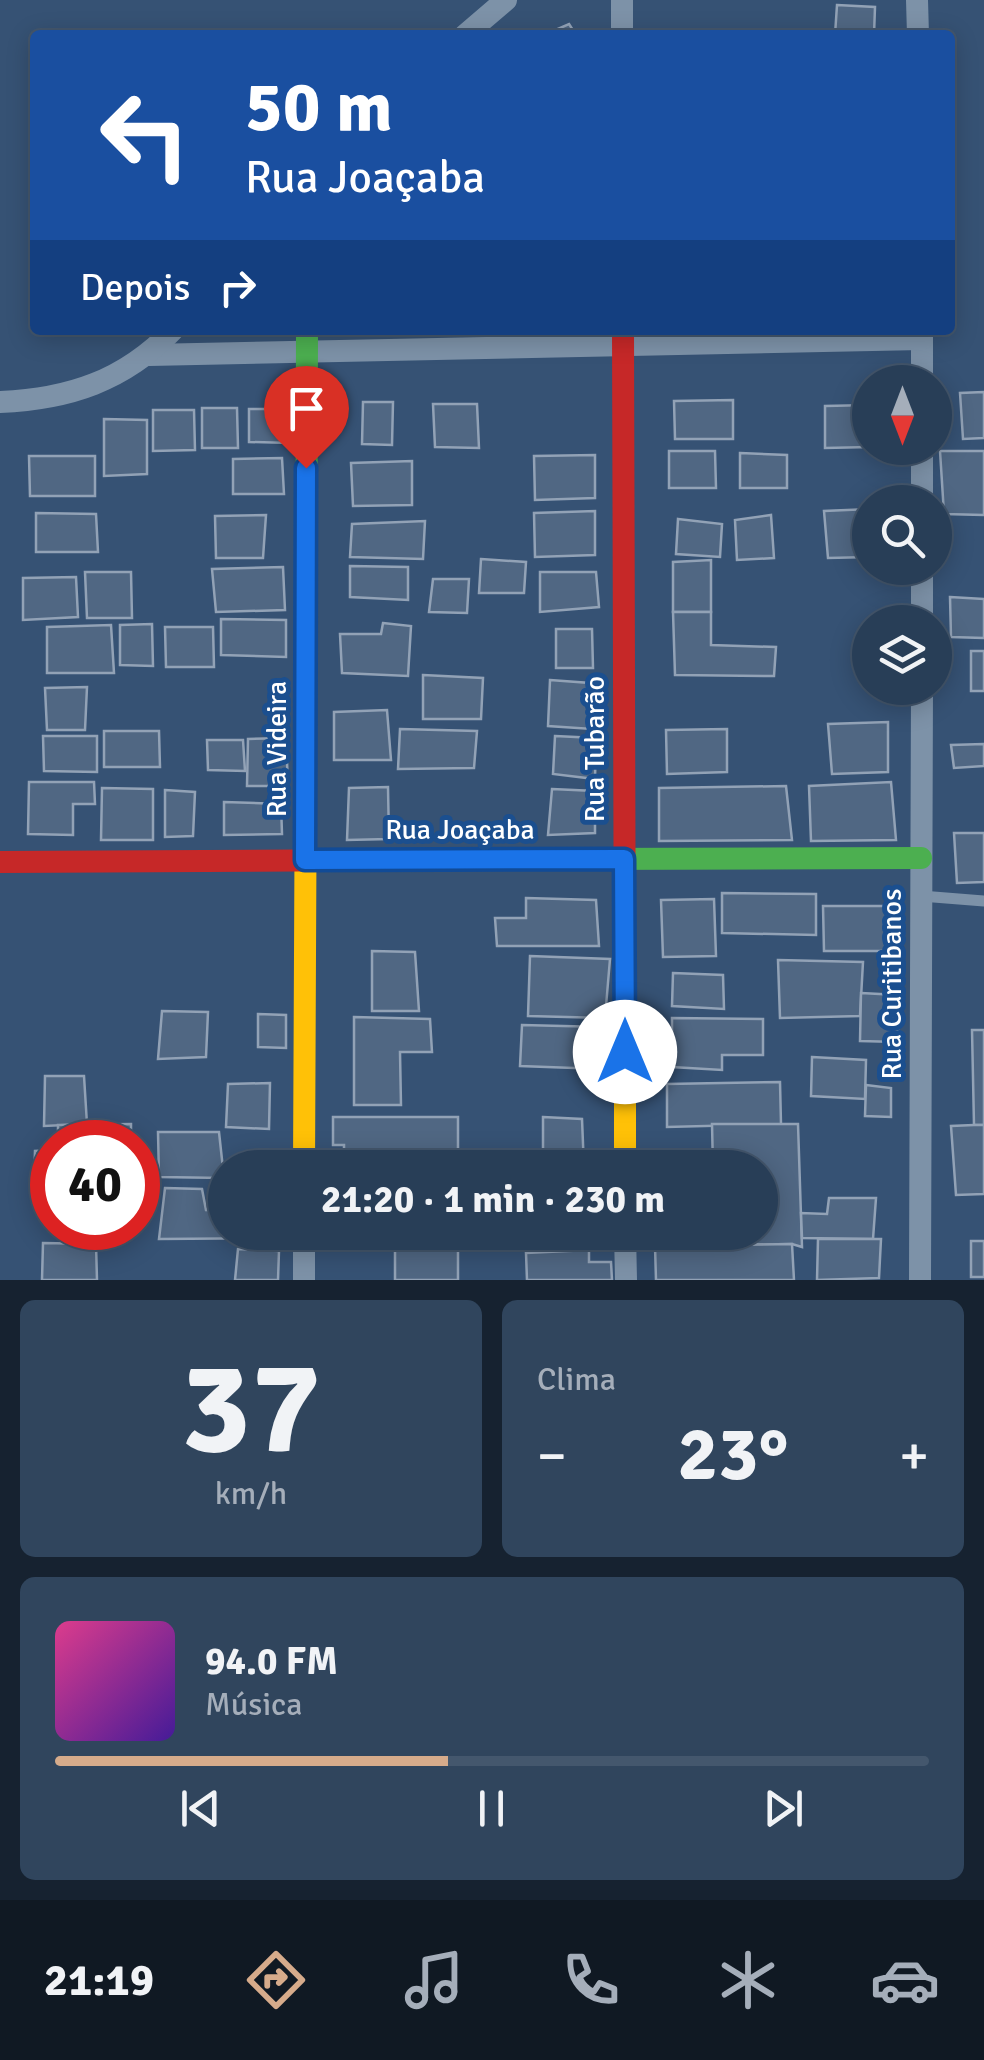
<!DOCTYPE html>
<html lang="pt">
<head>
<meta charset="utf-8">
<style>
	body { margin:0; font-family:Signika,sans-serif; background:#30455d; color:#f1f3f6; height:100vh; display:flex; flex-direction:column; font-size:38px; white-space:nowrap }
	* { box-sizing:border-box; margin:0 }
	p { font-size:32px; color:#a5aeba }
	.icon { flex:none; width:55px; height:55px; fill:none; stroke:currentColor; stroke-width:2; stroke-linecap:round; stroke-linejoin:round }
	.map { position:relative; height:1280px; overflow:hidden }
	.panel { display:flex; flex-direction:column; gap:20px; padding:20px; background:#162230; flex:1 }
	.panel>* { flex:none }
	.banner { position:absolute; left:30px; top:30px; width:925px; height:305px; border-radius:10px; box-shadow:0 5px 25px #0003,0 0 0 2px #44576d; background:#1a4fa0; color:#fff; overflow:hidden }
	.needle { width:65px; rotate:180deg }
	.buttons { position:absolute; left:852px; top:365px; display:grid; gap:20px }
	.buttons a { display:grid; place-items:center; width:100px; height:100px; border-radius:50%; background:#283e57; box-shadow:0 5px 25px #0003,0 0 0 2px #44576d; font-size:50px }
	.speed { position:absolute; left:30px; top:1120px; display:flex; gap:20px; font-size:50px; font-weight:700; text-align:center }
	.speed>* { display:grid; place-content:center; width:130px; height:130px; border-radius:50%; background:#283e57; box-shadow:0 5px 25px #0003,0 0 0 2px #44576d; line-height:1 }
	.speed .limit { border:15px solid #d22; background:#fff; color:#111 }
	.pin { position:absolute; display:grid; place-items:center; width:85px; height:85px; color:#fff; margin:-102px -42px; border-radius:50% 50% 50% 0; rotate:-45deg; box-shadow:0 0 10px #0007 }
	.pin .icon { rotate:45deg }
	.me { position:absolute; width:110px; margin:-55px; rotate:0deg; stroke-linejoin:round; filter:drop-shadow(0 0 8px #0008) }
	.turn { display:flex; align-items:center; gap:35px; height:210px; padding:0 50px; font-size:45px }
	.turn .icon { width:130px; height:130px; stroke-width:2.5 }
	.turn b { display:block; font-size:70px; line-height:85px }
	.then { display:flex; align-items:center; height:95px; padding:0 50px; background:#0003; gap:20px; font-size:38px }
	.big { font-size:75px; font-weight:700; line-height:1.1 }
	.panel .card { flex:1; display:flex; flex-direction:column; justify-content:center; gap:15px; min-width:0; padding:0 35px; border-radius:15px; background:#30455d }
	.panel .dial { align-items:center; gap:0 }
	.dial b { font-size:130px; line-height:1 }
	.song { display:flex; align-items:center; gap:30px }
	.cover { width:120px; height:120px; border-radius:15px; background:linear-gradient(135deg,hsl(330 70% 55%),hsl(260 70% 35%)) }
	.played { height:10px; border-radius:5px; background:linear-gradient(90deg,#d6ab8b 45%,#44576d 45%) }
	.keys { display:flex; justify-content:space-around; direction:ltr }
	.heat { display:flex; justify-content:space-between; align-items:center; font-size:55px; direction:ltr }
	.panel .tiles { flex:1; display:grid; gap:20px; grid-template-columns:1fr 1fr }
	.card:last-child { grid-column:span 2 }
	.trip { position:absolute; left:208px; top:1150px; width:570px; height:100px; border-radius:50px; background:#283e57; box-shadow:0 5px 25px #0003,0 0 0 2px #44576d; font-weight:700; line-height:100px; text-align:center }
	.tabs { display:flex; height:160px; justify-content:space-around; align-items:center; background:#101923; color:#a5aeba }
	.tabs .icon { width:70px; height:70px }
	.tabs .on { color:#d6ab8b }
	.tabs b { font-size:45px; color:#f1f3f6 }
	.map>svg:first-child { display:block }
</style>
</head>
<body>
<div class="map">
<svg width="984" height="1280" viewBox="0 0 984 1280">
	<rect width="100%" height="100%" fill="#365274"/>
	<g fill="#506783" stroke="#92a2b6" stroke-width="2.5">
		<polygon points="837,5 875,7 874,35 835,35"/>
		<polygon points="569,24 576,35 544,35"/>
		<polygon points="984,392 984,438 963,439 960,393"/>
		<polygon points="733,400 733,439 675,439 674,401"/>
		<polygon points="363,402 393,402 392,445 362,444"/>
		<polygon points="433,404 477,404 479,448 435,447"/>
		<polygon points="870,405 870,447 825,448 825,406"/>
		<polygon points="202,408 237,408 238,448 202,448"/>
		<polygon points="249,409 289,409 291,443 249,442"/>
		<polygon points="153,410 194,410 195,450 153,451"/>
		<polygon points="104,419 147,420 147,474 104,476"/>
		<polygon points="669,451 715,451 716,488 669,488"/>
		<polygon points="940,451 984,451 984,515 944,514"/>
		<polygon points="740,453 787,455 787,488 740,488"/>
		<polygon points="595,455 595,498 535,500 534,456"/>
		<polygon points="29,456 95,456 95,496 30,496"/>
		<polygon points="282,458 284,494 233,494 233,459"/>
		<polygon points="412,461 412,505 353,506 351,463"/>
		<polygon points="870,509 870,557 828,558 824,511"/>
		<polygon points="595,511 595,555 535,557 534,513"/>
		<polygon points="36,513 96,514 98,552 36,552"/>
		<polygon points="266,515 263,558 216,558 215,516"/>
		<polygon points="771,515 774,558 737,560 735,520"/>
		<polygon points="678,519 722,524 720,557 676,554"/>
		<polygon points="425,521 423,559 350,557 352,524"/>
		<polygon points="481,559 526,562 524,593 479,593"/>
		<polygon points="711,560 711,612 673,612 673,562"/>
		<polygon points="350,566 408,567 408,600 350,597"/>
		<polygon points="283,567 285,610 216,612 212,569"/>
		<polygon points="85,572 131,572 132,618 87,618"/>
		<polygon points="540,572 596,572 599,607 540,612"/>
		<polygon points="76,577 78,617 23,620 23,578"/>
		<polygon points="433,579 469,579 467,613 429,612"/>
		<polygon points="950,597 984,599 984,638 951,637"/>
		<polygon points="673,612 711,612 711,645 776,647 774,676 675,675"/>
		<polygon points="221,619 286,620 286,657 221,655"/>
		<polygon points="383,623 411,626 408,676 342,673 340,634 381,634"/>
		<polygon points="152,624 153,666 120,665 120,625"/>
		<polygon points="111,625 114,673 47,673 47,627"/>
		<polygon points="165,627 213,627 214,667 166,667"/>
		<polygon points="556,629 592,629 593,668 556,668"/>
		<rect x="971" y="651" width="13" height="40"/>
		<polygon points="423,675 483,678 481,719 423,719"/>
		<polygon points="550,680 590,683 592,729 548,726"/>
		<polygon points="87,687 85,730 47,730 45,688"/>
		<polygon points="387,710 391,760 334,760 334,712"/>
		<polygon points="888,722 888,772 832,774 828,724"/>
		<polygon points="400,729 477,731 474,768 398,769"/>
		<polygon points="727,729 727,772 667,774 666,730"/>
		<polygon points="104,731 159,731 160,767 104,767"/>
		<polygon points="43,736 97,736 97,772 44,771"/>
		<polygon points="555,736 596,738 595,779 553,774"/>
		<polygon points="286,738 288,786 247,786 248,739"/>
		<polygon points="207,740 243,740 245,771 208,770"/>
		<polygon points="984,744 984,766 954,768 951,745"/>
		<polygon points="29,782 94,782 95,804 73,804 73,835 28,834"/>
		<polygon points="891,782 896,840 811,841 809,786"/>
		<polygon points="786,786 792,840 659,841 659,788"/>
		<polygon points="388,787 389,839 347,840 349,788"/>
		<polygon points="102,788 153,789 153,840 101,840"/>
		<polygon points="552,789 595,791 595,833 548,835"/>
		<polygon points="165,790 195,792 193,836 165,837"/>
		<polygon points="224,802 281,804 282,834 224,835"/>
		<polygon points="954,833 984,833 984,882 957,883"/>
		<polygon points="722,893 816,894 816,935 722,933"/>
		<polygon points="526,898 596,900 599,946 497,946 495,918 526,918"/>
		<polygon points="714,899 716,956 663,957 661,900"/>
		<polygon points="823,906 888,906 887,951 824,951"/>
		<polygon points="372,951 415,952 419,1011 372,1011"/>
		<polygon points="530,956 610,959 605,1018 528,1016"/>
		<polygon points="778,960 863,962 860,1016 780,1018"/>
		<polygon points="673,973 723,975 724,1009 672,1006"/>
		<polygon points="861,993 898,995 898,1042 860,1041"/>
		<polygon points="162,1011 208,1012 206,1057 158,1059"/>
		<polygon points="258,1014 286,1015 286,1048 258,1047"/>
		<polygon points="354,1017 430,1019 432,1052 400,1052 401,1105 354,1105"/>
		<polygon points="672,1018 763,1019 763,1055 722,1055 722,1070 672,1067"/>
		<polygon points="522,1025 603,1027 601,1069 520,1066"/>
		<polygon points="972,1030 984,1030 984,1125 974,1125"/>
		<polygon points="812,1057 866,1060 865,1099 811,1096"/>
		<polygon points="45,1076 84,1076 87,1124 44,1126"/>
		<polygon points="780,1082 781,1124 667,1127 667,1084"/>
		<polygon points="270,1083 269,1129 226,1127 228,1084"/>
		<polygon points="866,1085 891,1088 891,1117 865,1116"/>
		<polygon points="333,1117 458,1117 458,1168 344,1168 344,1145 333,1145"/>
		<polygon points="543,1117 582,1119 584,1168 543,1168"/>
		<polygon points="131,1124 131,1142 58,1142 58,1125"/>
		<polygon points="712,1124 798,1124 802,1247 792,1244 715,1245 715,1232 760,1232 760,1168 713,1168"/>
		<polygon points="974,1125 984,1125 984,1194 956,1195 951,1126"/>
		<polygon points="158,1132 219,1132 224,1178 159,1177"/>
		<polygon points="52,1150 52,1180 34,1181 35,1151"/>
		<polygon points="165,1188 202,1189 206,1210 225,1211 225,1232 288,1232 289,1238 159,1239"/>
		<polygon points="829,1198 876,1198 873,1239 802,1238 801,1213 827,1214"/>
		<polygon points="344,1232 458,1232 458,1280 395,1280 395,1250 406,1250 406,1236 344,1236"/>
		<polygon points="818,1239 881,1239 879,1278 817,1280"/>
		<rect x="971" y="1241" width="13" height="36"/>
		<polygon points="43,1243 96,1244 97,1280 42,1280"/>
		<polygon points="792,1244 794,1280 656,1280 655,1246"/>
		<polygon points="238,1249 279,1251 278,1280 235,1280"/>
		<polygon points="589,1250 589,1262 611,1262 612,1280 527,1280 526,1253"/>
	</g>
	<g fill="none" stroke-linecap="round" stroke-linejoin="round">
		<polyline stroke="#7d92a8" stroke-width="11" points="921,896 984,901"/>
		<g stroke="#7d92a8" stroke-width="22">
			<polyline points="622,0 622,35"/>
			<polyline points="917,0 918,35"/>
			<polyline points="465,35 506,0"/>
			<polyline points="922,330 922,382"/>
			<polyline points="149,355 922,339"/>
			<path d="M0,402C69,399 124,381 173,330"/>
			<polyline points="922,502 922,448"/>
			<polyline points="922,622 922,568"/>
			<polyline points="625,1232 626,1280"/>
			<polyline points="304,1280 304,1232"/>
			<polyline points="920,1280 922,688"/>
		</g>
		<g stroke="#4caf50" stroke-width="22">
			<polyline points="306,744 307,330"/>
			<polyline points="579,859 921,858"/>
		</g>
		<g stroke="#ffc107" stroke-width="22">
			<polyline points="625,1022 625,1168"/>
			<polyline points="304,1168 306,744"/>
		</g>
		<g stroke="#c62828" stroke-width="22">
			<polyline points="623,330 625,1022"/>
			<polyline points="0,862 579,859"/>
		</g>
	</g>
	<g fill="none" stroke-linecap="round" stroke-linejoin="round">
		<defs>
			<polyline id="route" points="306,468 305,860 624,859 625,1052"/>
		</defs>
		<use href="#route" stroke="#114b97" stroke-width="25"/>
		<use href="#route" stroke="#1a73e8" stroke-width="18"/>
	</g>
	<g text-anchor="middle" stroke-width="10" stroke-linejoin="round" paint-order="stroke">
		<g font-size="28" fill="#fff" stroke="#1b4f8f">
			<text transform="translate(276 749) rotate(-90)" y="10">Rua Videira</text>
			<text transform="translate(594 749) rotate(-90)" y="10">Rua Tubarão</text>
			<text x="460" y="839">Rua Joaçaba</text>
			<text transform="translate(891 984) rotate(-90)" y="10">Rua Curitibanos</text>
		</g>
	</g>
</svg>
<div class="buttons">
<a><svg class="needle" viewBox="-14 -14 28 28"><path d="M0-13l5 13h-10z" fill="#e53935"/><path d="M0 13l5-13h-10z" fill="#a5aeba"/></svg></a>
<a><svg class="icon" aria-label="search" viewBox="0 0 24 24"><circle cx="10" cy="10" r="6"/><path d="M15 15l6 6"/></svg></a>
<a><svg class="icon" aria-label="layers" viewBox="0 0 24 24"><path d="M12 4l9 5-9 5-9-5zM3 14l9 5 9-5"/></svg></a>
</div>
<div class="speed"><div class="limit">40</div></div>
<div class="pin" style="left:306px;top:468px;background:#d93025"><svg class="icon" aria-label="arrive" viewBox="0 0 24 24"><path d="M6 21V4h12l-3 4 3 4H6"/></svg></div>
<svg class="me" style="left:625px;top:1052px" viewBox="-20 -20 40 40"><circle r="19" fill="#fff"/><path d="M0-13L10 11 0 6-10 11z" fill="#1a73e8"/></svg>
<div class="trip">21:20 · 1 min · 230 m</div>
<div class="banner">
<div class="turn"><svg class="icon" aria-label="left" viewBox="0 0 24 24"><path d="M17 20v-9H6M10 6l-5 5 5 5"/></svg><div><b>50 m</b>Rua Joaçaba</div></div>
<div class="then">Depois<svg class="icon" aria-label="right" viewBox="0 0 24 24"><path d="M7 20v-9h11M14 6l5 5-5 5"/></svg></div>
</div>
</div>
<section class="panel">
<div class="tiles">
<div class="card dial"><b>37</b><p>km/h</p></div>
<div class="card"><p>Clima</p>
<div class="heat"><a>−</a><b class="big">23°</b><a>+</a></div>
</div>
<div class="card">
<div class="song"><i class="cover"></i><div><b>94.0 FM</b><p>Música</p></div></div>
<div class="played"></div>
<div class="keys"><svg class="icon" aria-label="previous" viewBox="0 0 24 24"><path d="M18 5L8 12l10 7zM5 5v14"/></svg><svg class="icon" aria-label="pause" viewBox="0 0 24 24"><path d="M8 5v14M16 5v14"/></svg><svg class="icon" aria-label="next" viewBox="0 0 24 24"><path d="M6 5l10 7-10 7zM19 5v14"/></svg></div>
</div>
</div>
</section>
<nav class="tabs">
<b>21:19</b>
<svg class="icon on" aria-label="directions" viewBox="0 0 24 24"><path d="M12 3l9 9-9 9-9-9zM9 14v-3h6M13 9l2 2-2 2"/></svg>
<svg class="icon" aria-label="music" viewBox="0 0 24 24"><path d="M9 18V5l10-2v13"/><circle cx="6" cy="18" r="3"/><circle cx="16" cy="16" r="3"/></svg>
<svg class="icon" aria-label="phone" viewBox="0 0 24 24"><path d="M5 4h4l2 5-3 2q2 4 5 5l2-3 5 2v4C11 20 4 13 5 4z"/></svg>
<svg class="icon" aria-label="climate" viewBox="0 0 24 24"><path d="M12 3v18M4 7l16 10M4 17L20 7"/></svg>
<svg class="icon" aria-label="car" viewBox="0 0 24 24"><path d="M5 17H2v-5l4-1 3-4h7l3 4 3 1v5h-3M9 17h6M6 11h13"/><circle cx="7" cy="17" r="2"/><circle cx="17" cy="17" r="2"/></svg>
</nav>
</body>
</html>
